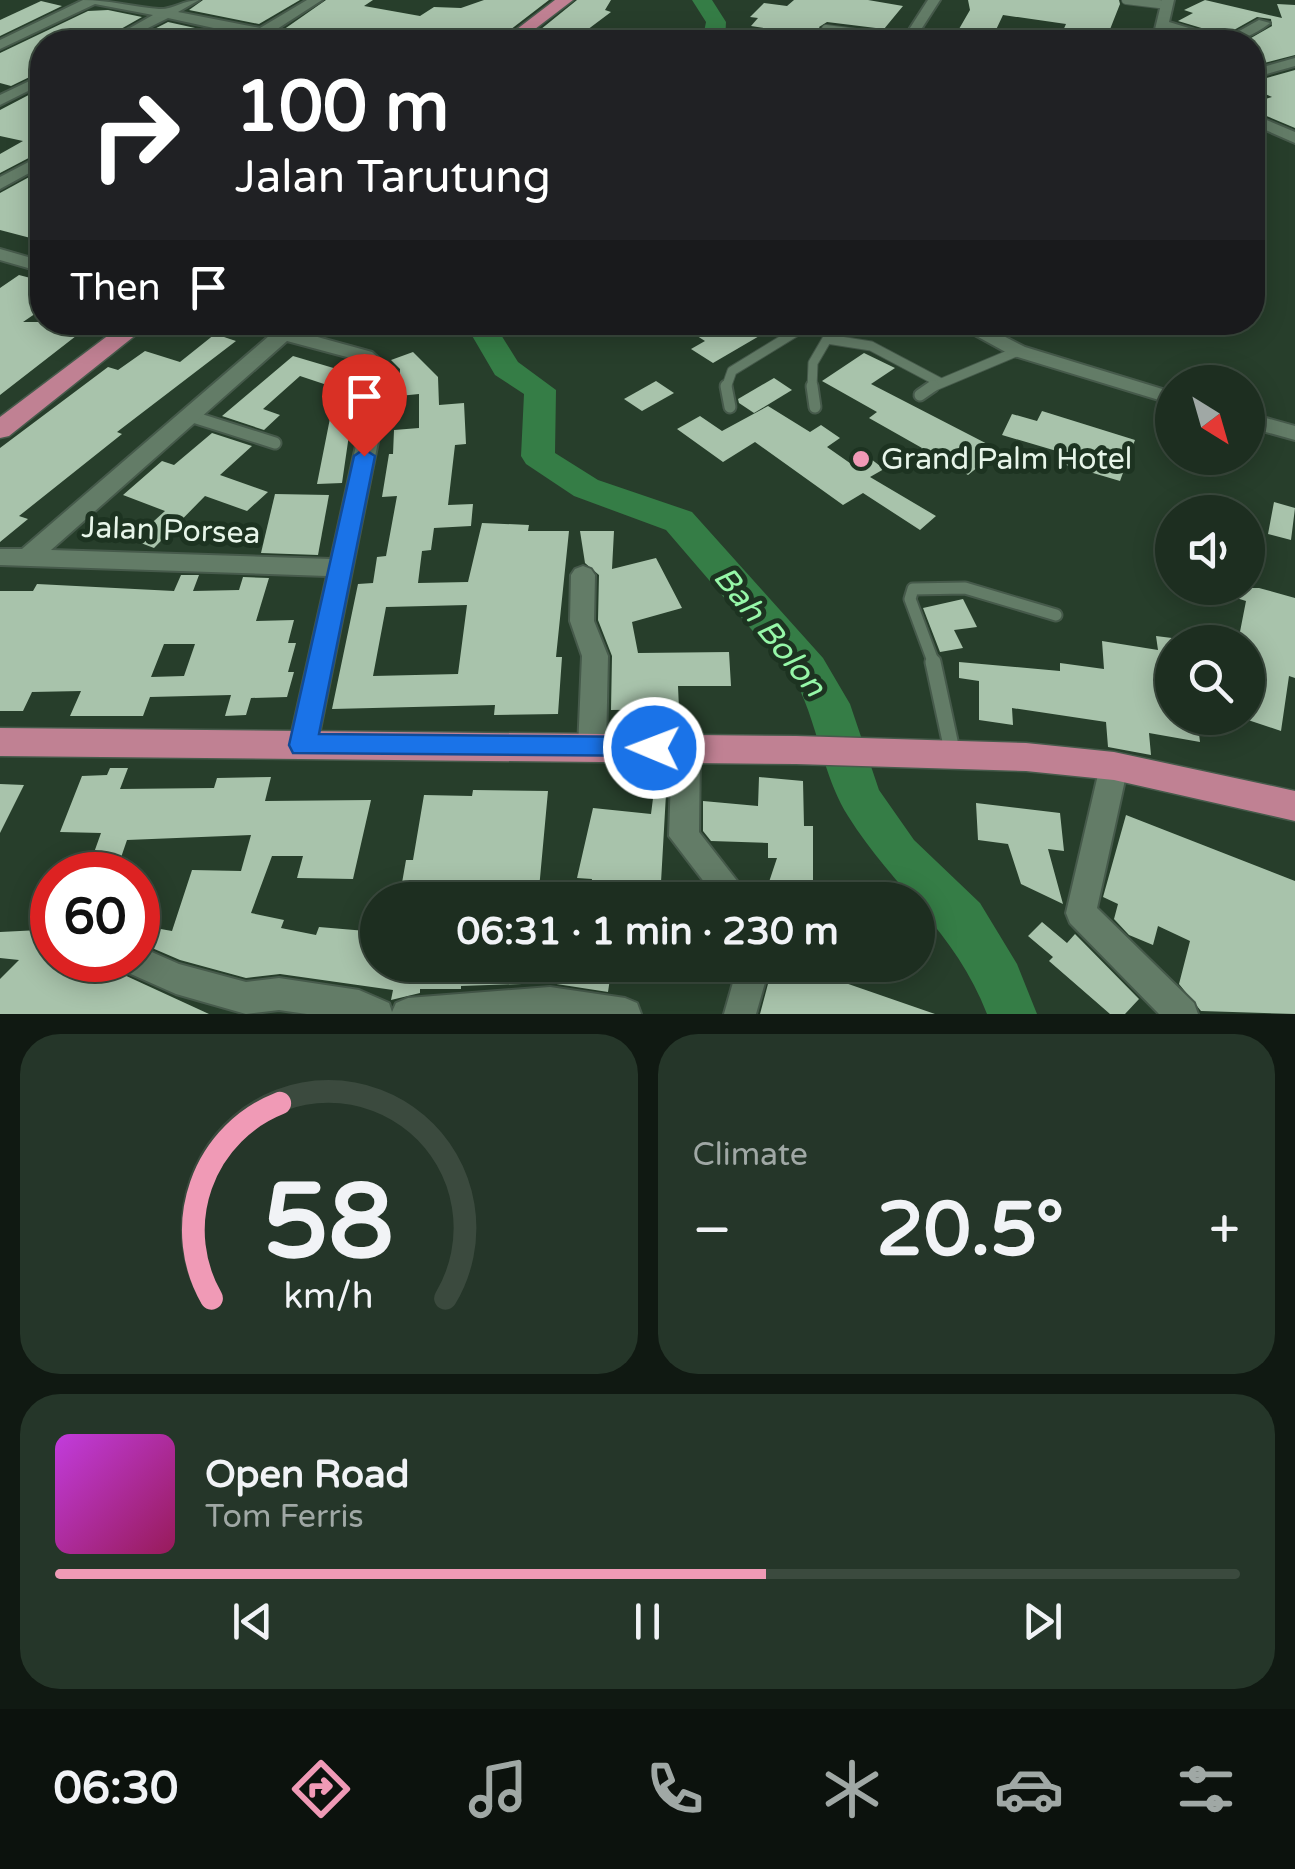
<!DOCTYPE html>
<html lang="en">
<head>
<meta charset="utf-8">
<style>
	body { margin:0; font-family:"Varela Round",sans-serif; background:#253629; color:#f1f3f6; height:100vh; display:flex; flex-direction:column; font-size:38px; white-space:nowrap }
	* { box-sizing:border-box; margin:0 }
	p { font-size:32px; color:#a0a8a5 }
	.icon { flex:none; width:55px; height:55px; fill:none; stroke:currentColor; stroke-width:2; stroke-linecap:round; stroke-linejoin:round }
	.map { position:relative; height:1014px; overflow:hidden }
	.panel { display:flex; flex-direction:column; gap:20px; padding:20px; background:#101912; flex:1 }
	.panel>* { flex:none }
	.banner { position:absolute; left:30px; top:30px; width:1235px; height:305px; border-radius:40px; box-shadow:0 5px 25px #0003,0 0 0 2px #3b4a3e; background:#202124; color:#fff; overflow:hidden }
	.needle { width:65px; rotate:143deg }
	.controls { position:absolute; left:1155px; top:365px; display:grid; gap:20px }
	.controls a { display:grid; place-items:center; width:110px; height:110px; border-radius:50%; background:#1d2e20; box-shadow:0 5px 25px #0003,0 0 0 2px #3b4a3e; font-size:50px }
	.speed { position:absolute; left:30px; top:852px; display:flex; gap:20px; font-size:50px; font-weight:700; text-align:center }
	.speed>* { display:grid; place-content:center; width:130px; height:130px; border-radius:50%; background:#1d2e20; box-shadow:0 5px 25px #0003,0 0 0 2px #3b4a3e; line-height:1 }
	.speed .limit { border:15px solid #d22; background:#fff; color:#111 }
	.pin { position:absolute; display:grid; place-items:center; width:85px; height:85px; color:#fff; margin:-102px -42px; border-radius:50% 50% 50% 0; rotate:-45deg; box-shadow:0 0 10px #0007 }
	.pin .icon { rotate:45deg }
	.me { position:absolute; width:110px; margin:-55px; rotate:271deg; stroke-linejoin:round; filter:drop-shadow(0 0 8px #0008) }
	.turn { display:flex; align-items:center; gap:35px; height:210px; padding:0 40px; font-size:45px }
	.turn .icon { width:130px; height:130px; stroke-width:2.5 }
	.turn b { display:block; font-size:70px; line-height:85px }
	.then { display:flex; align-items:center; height:95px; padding:0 40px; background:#0003; gap:20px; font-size:38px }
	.big { font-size:75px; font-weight:700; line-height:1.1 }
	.panel .card { flex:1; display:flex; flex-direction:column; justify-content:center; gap:15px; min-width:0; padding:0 35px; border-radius:40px; background:#253629 }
	.panel .dial { align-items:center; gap:0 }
	.dial svg { height:260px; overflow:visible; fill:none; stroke:#3b4a3e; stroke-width:7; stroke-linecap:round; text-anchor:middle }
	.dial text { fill:#f1f3f6; stroke:none }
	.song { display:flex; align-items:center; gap:30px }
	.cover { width:120px; height:120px; border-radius:15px; background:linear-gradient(135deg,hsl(290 70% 55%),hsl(330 70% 35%)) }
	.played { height:10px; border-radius:5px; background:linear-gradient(90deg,#f09ab6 60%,#3b4a3e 60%) }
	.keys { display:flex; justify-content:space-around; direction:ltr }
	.heat { display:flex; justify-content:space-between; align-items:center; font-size:55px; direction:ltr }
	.panel .tiles { flex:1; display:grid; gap:20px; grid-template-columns:1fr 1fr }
	.card:last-child { grid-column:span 2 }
	.trip { position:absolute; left:360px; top:882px; width:575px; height:100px; border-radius:50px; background:#1d2e20; box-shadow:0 5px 25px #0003,0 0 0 2px #3b4a3e; font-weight:700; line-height:100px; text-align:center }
	.dock { display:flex; height:160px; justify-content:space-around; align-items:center; background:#0c120d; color:#a0a8a5 }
	.dock .icon { width:70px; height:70px }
	.dock .selected { color:#f09ab6 }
	.dock b { font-size:45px; color:#f1f3f6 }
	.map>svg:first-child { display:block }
</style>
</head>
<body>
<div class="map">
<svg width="1295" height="1014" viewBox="0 0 1295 1014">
	<rect width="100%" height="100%" fill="#273e2b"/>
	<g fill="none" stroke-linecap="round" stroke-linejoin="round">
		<g fill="#357d46" fill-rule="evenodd">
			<polygon points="692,0 712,0 726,22 725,42 702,42 706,22"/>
			<path d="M464,322H493L518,362L556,390L555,453L598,480L692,512L823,658L850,704L879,790L914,840L980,903L1017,964L1037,1014H987C956,932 893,888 848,816C822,775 818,723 795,680L666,530L574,496L526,464L521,456L524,394L495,375Z"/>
		</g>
	</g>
	<g fill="#a8c3ab" fill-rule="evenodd">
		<polygon points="203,0 300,0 259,24 189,10"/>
		<polygon points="326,0 373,0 364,6 420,16 434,7 461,8 484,0 549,0 506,33 489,32 475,42 435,42 386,33 366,42 321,42 283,30"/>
		<polygon points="577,0 611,0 605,10 611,12 571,42 530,38"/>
		<polygon points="794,0 868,0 903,6 884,29 827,22 819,27 824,36 871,42 766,42 772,36 765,34 770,29 751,26 758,18 750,17 764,3 787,6"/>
		<polygon points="968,0 1119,0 1120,4 1105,42 1058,42 1066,24 1003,15 994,34 959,29 970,10"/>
		<polygon points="1205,0 1282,18 1277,4 1295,5 1295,55 1252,66 1251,38 1272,26 1271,19 1257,17 1225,35 1178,21 1193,13 1184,10"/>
		<polygon points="41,1 62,6 0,36 0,20"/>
		<polygon points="108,10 142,17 112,34 101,31 82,41 67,37 42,42 42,71 11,86 0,83 0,53 88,11"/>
		<polygon points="168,22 258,42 270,42 229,42 172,31 151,42 135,39"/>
		<polygon points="1295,70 1295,128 1252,110 1252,103 1272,97 1252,88 1252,82"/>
		<polygon points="42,88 42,151 0,173 0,154 23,141 0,136 0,110"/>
		<polygon points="42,170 42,241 0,230 0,193"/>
		<polygon points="19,275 42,281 42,309 23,322 94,322 0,395 0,288"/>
		<polygon points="675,322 783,322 713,363 691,349 705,341"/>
		<polygon points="215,334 236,341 117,432 122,434 19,516 28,519 0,542 0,448 108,367 118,370 145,351 180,362"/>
		<path d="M413,352L438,377L439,405L464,403L466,444L455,445L448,505L473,504L471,526L434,528L431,550L422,551L418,583L468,582L482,523L529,525L528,531H569L556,657H562L558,714L494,715L495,705L332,709L358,584L373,583L377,557L386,556L397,496L382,497L389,454H393L394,430L419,428V394L399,396L400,369L391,360ZM467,605L458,674L373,676L386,607Z"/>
		<polygon points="864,353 895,368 871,384 999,450 968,475 953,466 947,471 915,453 922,448 869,418 877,412 822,381"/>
		<polygon points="293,356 347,372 351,366 364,369 365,379 355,427 350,428 342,483 317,484 336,388 300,376 263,409 280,415 264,430 222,416"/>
		<polygon points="774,378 792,390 754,413 739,403 738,399"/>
		<polygon points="656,381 674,393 642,411 624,399"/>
		<polygon points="768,406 810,432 821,425 840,438 827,447 857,468 871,459 884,469 870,477 936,516 920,530 863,493 843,505 755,442 723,462 677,429 700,416 722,431"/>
		<polygon points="1042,411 1135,440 1120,481 1056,462 1060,452 1002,435 1012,414 1037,421"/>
		<polygon points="212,433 252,446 220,475 268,492 247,511 205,496 154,548 133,540 165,511 123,495 162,461 174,465"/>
		<polygon points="275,494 329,495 318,555 261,553"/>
		<polygon points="1274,502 1295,508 1291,540 1268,534"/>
		<polygon points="580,531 614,531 612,569 656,558 682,608 632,622 638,653 729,652 731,686 678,686 679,709 611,710 612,656 598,620 599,575 585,563"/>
		<path d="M181,575H199L193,591L239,590L243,577L269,578L256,621L294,620L288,643H296L288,672H294L287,697L251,698L246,715L225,716L231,695L150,697L143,716H70L81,691L32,692L23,711H0V591H33L37,584L174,591ZM164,644H195L184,676L151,677Z"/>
		<polygon points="1215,588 1259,588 1295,598 1295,678 1289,676 1281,731 1248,720 1248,642 1238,642 1246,601 1214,591"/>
		<polygon points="963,599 977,627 954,630 963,648 940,652 923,608"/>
		<polygon points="1156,636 1172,638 1172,718 1197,718 1200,742 1149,733 1151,755 1108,747 1106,722 1012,708 1013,725 979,720 979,681 959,678 959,662 1060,671 1060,663 1104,669 1102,641 1158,650"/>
		<polygon points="110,768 128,768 120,789 214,788 217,778 271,777 265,801 371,800 353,879 297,878 303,856 272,856 251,913 284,920 281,928 316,935 319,927 378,932 378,965 612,965 608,992 550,983 461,986 461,989 420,989 420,993 391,1000 393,990 280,974 246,978 180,960 138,942 138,925 172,931 192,870 241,871 251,835 127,840 115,875 86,875 101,833 60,832 82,776 107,775"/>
		<polygon points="656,775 667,776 660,900 589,900 592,879 577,878 593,808 651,814"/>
		<polygon points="759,777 803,781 804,826 813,826 813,900 763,900 777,858 768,858 768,843 711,841 703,831 703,801 758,806"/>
		<polygon points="0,784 24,785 0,833"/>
		<polygon points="473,790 548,791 538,900 399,900 406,860 413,860 424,795 472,796"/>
		<polygon points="976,803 1060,813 1064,851 1048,849 1063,904 1021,884 1008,844 978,840"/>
		<polygon points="1126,815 1295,881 1295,1014 1201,1011 1179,984 1190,941 1158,926 1153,945 1129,935 1114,919 1118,904 1103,897"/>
		<polygon points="1042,922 1067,943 1075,934 1139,999 1125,1014 1110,1014 1049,961 1053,957 1028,936"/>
		<polygon points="40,930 36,941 52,943 52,960 115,960 122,974 209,1014 0,1014 0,979 19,960 0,958 0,932"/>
		<polygon points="773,965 835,965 831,978 935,1014 760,1014"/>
	</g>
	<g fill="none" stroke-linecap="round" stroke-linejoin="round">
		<defs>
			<g id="service-far3">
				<polyline points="1126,0 1167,5"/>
				<polyline points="826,29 909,40"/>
			</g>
			<g id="service-far2">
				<polyline points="726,388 732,371 812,322"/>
				<polyline points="812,388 813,363 827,339 871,346 939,382"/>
				<polyline points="930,388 1018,351"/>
			</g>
			<g id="service-far1">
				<polyline points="726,386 730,407"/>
				<polyline points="812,386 815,407"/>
				<polyline points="920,395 933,386"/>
				<polyline points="190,416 275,443"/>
				<polyline points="934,664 910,599 913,589 965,588 1056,615"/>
			</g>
			<polyline id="service" points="933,662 953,755"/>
			<g id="minor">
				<path d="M83,0C109,0 133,7 159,9C172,10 184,0 199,0L178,12L260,28L307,0H322L274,31L317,42L259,38L168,18L120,42H105L153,15L95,4L0,49V40Z"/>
				<polygon points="928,0 940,0 913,42 901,42"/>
				<path d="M1162,0H1174L1169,22L1225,39L1259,20L1270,23C1236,50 1206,41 1167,30L1164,42H1152Z"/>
				<polygon points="1295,58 1295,66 1252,78 1252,70"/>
				<polygon points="42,75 42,84 0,105 0,95"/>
				<polygon points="1252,114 1295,132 1295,143 1252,124"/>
				<polygon points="42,155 42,166 0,189 0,177"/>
				<polygon points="0,249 42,261 42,272 0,260"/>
				<path d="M231,322H263L372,352L386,365L390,382L317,745L313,753L303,756L293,753L289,745L327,576L0,565V549H22L269,336ZM287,341L358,360L367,367L370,382L331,559L51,550Z"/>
				<polygon points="951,322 976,322 1025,347 1172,392 1172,404 1011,355"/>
				<polygon points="1248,413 1295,426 1295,440 1248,427"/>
				<polygon points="583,566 591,569 595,575 594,621 608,656 606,748 602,756 592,759 582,756 578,748 582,656 570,621 571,575 575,569"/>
				<polygon points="686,738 696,741 700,749 699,832 752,900 718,900 669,836 672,749 676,741"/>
				<polygon points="1114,754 1124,758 1128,766 1097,908 1194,1003 1198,1014 1159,1014 1070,923 1066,913 1100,766 1104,758"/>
				<polygon points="138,946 179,964 246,982 279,978 359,990 389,1003 392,1012 396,1003 408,998 550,987 625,998 637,1003 641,1014 307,1014 279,1010 246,1014 176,994 124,971 119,960 138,960"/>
				<polygon points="738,965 770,965 756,1014 724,1014"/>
			</g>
			<g id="primary">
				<polygon points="555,0 573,0 518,42 500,42"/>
				<polygon points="126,322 152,322 9,436 0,438 0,417"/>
				<polygon points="0,728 796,736 1026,743 1114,752 1295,791 1295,821 1114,780 1026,771 796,764 0,756"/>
			</g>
		</defs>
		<use href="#service-far3" stroke="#465a4b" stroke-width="10"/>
		<use href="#service-far2" stroke="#465a4b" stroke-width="11"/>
		<use href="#service-far1" stroke="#465a4b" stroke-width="15"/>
		<use href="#service" stroke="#465a4b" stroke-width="19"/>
		<use href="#minor" stroke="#465a4b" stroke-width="4"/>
		<use href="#primary" stroke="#465a4b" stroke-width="3"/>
		<use href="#service-far3" stroke="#637c67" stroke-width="8"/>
		<use href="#service-far2" stroke="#637c67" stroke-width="9"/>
		<use href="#service-far1" stroke="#637c67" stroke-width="11"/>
		<use href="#service" stroke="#637c67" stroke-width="15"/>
		<use href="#minor" fill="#637c67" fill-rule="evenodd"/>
		<use href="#primary" fill="#c08193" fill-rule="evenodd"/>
	</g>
	<polygon fill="#1a73e8" stroke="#114b97" stroke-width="2.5" points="364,449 375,456 319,734 654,737 664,740 668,748 664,756 293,753 289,745 354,456"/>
	<circle fill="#f09ab6" stroke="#1d3321" stroke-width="4" cx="861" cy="459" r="10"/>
	<g text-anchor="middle" stroke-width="10" stroke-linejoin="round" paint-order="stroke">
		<g font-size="30" fill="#e7f5e9" stroke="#1d3321" text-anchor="start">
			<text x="881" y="469">Grand Palm Hotel</text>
		</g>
		<g font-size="30" fill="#e7f5e9" stroke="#1d3321">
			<text transform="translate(171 530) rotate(2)" y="10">Jalan Porsea</text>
		</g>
		<g font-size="32" font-style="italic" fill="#96f7a8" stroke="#1d3321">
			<text transform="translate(770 631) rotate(51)" y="11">Bah Bolon</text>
		</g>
	</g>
</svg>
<div class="controls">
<a><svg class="needle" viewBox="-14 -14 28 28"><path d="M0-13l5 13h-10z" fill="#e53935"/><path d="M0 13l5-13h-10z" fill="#a0a8a5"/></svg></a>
<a><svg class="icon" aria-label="sound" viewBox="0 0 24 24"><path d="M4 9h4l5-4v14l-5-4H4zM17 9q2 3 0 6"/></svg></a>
<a><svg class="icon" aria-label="search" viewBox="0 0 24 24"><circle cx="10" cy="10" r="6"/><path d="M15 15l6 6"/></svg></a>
</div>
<div class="speed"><div class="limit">60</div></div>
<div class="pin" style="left:364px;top:456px;background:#d93025"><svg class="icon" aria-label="arrive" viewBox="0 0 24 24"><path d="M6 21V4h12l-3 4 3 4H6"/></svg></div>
<svg class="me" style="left:654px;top:748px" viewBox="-20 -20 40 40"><circle r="17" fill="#1a73e8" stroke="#fff" stroke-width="3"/><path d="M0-11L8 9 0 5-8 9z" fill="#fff"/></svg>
<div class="trip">06:31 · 1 min · 230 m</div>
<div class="banner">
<div class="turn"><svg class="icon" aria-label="right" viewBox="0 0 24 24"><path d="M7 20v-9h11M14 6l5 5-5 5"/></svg><div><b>100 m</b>Jalan Tarutung</div></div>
<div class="then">Then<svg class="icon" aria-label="arrive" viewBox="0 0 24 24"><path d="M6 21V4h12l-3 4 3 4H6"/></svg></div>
</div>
</div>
<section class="panel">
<div class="tiles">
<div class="card dial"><svg viewBox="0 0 100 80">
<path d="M14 69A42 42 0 1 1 86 69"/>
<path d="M14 69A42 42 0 0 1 35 9" stroke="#f09ab6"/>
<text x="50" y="56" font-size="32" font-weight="700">58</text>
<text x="50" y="72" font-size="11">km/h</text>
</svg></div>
<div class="card"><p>Climate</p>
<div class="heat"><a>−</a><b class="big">20.5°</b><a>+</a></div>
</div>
<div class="card">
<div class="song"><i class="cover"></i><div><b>Open Road</b><p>Tom Ferris</p></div></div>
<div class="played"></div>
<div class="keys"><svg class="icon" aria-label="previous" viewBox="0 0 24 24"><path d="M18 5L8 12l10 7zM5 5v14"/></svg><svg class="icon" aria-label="pause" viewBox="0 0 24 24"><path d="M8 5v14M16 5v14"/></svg><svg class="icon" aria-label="next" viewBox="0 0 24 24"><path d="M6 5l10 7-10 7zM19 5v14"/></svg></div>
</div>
</div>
</section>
<nav class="dock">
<b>06:30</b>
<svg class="icon selected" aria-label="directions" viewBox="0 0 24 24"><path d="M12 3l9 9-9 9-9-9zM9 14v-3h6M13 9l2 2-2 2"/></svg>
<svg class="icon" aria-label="music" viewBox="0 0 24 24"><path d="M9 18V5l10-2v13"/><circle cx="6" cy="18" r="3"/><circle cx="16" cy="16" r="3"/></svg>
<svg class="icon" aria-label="phone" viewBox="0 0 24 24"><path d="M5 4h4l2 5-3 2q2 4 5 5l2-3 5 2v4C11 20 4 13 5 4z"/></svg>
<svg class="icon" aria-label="climate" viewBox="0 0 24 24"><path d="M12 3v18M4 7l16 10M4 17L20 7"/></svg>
<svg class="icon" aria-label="car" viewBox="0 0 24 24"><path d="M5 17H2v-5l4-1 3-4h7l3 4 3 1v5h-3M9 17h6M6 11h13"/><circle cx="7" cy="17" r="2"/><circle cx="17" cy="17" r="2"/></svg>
<svg class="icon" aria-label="filters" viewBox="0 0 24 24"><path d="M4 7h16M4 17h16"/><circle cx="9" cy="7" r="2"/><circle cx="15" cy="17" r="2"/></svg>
</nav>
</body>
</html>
